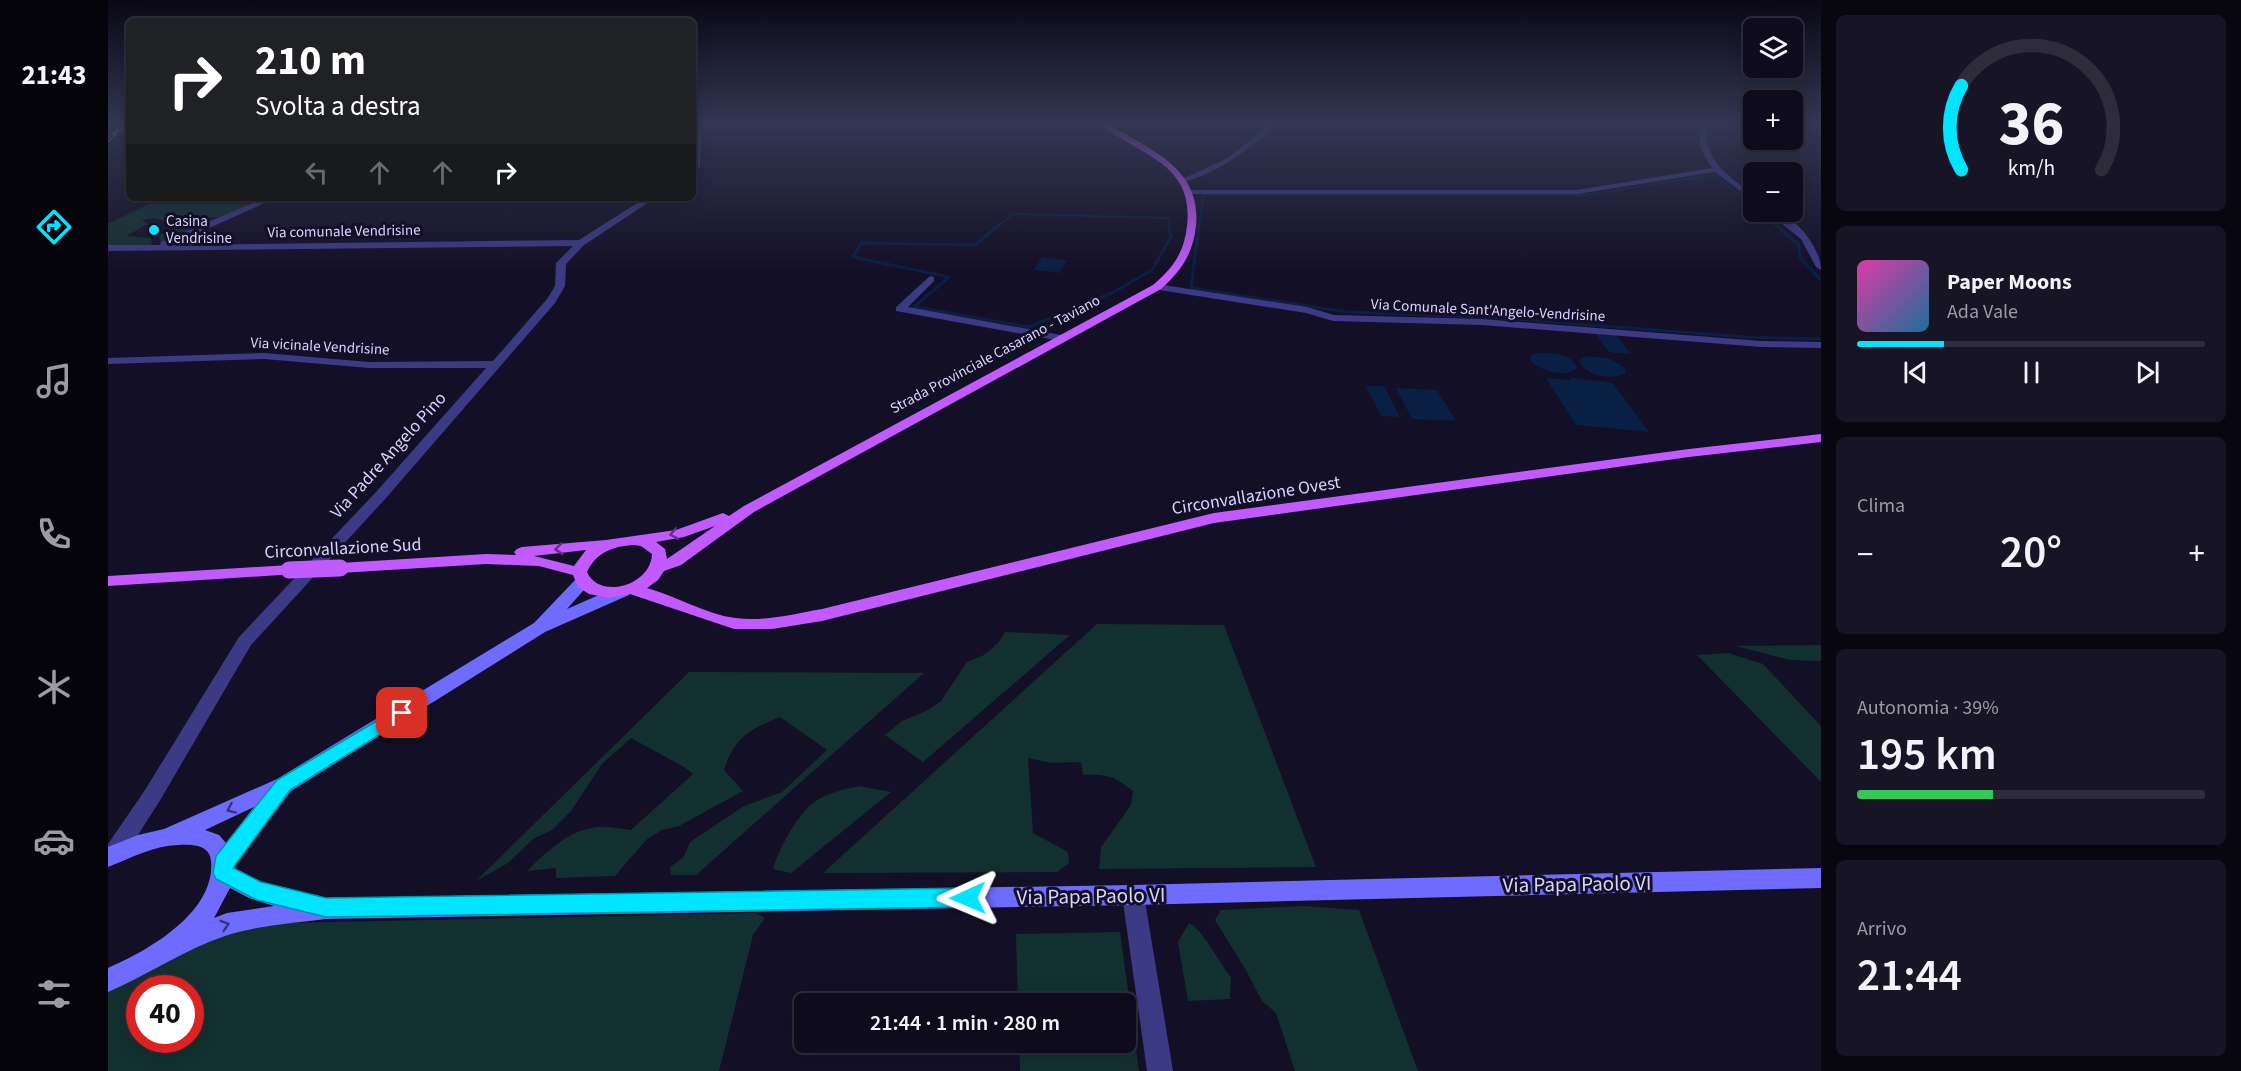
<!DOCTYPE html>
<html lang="it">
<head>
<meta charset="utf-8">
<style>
	body { margin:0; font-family:"Source Sans 3",sans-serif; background:#171425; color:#f1f3f6; height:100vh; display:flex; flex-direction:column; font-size:22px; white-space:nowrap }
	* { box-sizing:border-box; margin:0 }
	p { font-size:20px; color:#9b9ba3 }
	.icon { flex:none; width:33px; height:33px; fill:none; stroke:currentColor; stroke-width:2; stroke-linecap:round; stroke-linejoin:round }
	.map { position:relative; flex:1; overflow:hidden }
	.details { display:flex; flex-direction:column; gap:15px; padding:15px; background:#08060f; width:420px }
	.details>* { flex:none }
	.top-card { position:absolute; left:18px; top:18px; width:570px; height:183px; border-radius:9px; box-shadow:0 3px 15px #0003,0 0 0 2px #2e2b3b; background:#202124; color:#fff; overflow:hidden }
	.fabs { position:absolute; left:1635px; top:18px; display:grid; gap:12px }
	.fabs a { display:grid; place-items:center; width:60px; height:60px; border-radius:9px; background:#0e0b1c; box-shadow:0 3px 15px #0003,0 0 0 2px #2e2b3b; font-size:30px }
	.speed { position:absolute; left:18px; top:975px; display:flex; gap:12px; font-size:30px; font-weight:700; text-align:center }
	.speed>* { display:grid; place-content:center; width:78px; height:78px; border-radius:50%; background:#0e0b1c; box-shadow:0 3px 15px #0003,0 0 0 2px #2e2b3b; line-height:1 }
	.speed .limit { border:9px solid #d22; background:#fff; color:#111 }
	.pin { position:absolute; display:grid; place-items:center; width:51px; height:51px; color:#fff; margin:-26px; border-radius:12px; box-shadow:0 3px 9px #0006 }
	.me { position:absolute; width:66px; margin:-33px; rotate:269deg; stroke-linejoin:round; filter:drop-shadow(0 0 4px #0008) }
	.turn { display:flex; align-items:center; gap:21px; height:126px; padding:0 30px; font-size:27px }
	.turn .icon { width:78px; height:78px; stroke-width:2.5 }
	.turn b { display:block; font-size:42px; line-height:51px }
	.lanes { display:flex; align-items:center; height:57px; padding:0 30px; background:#0003; justify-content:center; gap:30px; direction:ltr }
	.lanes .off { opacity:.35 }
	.big { font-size:45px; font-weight:600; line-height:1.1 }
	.details .tile { flex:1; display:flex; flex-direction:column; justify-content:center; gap:9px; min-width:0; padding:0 21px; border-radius:9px; background:#171425 }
	.details .dial { align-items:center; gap:0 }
	.dial svg { height:156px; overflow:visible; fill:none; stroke:#2e2b3b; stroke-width:7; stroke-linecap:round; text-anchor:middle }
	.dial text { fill:#f1f3f6; stroke:none }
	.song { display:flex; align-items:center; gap:18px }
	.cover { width:72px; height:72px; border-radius:9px; background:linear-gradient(135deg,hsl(320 70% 55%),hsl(200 70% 35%)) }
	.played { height:6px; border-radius:3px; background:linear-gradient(90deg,#00e5ff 25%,#2e2b3b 25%) }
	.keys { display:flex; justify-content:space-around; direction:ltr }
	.heat { display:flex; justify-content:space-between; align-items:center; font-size:33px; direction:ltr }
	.charge { height:9px; border-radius:4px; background:linear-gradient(90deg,#34c759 39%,#2e2b3b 0) }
	.trip { position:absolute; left:686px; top:993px; width:342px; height:60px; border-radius:9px; background:#0e0b1c; box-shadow:0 3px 15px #0003,0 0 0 2px #2e2b3b; font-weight:600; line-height:60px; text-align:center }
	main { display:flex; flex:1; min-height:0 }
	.menu { display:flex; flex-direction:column; width:108px; justify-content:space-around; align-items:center; background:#06040b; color:#9b9ba3 }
	.menu .icon { width:42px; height:42px }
	.menu .selected { color:#00e5ff }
	.menu b { font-size:27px; color:#f1f3f6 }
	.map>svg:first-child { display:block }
</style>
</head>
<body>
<main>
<nav class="menu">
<b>21:43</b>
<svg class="icon selected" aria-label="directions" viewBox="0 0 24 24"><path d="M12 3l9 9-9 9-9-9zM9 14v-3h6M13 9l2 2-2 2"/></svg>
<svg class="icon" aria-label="music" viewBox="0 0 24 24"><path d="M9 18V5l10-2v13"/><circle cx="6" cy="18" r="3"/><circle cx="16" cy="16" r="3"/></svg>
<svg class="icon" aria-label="phone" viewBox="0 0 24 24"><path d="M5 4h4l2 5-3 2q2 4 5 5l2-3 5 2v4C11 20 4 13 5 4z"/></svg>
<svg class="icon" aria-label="climate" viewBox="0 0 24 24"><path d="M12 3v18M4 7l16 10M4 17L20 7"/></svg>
<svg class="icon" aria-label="car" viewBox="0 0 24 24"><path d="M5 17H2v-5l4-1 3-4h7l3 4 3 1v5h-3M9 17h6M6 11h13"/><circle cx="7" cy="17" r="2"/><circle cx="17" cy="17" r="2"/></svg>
<svg class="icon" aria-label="filters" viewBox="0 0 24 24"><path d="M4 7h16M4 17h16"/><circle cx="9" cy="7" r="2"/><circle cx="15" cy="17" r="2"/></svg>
</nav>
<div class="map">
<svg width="1713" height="1071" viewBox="0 0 1713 1071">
	<rect width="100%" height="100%" fill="#130f26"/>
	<g fill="#12302f" fill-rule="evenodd">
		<polygon points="41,204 147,204 113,217 52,220 45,218 34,220 40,224 18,236 43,238 44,245 0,247 0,224"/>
		<polygon points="100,220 104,221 53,243 51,235 79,222"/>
		<path d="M989,624L1116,625L1208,867L991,869L993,847L1023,805L1025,791C1006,776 999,774 975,775L973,762L944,763L920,758L925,833L960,852L961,863L949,872L715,873Z"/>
		<polygon points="897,632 962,635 815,762 777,735 794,721 820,710 833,701 859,662 876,655 890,643"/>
		<polygon points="1713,645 1713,661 1682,660 1628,646"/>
		<polygon points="1620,653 1655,664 1713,726 1713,782 1589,655"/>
		<path d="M581,672L816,673L588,875H563L562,867L575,858L582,842L636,806L674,792L719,750L672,717C642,729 626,738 616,770L635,791L571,826L554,830L539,839L507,876L448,878V868L419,871C438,852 462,829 490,827C501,826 513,829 523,830L585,774L576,767L523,738L494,764L463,811L444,830L425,839L400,863L368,881Z"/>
		<path d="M751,786L783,792L683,873L665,869C671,848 691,810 711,799C724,792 737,789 751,786Z"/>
		<polygon points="1195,906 1251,910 1310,1071 1187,1071 1168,1013 1154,1001 1139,972 1107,920 1113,910"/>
		<path d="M648,913L657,918L645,935L611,1071H0V991L78,949L140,928L176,923ZM32,988H82V1040H32Z"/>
		<path d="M1081,923C1096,931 1111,963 1123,977L1122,999L1080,1001L1070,942Z"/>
		<polygon points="1012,932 1031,1071 912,1071 911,1043 1017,1042 1017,1004 910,1003 908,934"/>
	</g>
	<g fill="#0a1f44">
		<polygon points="934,257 959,260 952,273 926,270"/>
		<polygon points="1487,333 1508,335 1523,354 1501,352"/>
		<path d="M1430,353C1443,352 1464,354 1469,368C1457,379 1432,371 1422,360L1423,355Z"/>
		<path d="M1482,356L1503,359L1517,368L1518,373C1504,381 1479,376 1471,362L1474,358Z"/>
		<polygon points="1462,377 1505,383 1541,432 1468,425 1438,378 1463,380"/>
		<polygon points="1258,386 1276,386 1292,417 1273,416"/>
		<polygon points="1288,388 1329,390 1348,421 1304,419"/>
	</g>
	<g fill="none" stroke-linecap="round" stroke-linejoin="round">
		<g stroke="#0a1f44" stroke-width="2">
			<polyline points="1653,212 1670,227"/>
			<polyline points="889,227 905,214 1060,218 1061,227"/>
			<polyline points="1091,227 1095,195 1478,195 1606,175 1646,206"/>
		</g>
		<g stroke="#0a1f44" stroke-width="3">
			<polyline points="891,225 867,245 753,243 745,257 841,277 806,307 921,327 1006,292 1044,270 1063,237 1061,225"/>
			<polyline points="1091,225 1083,288 1239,312 1394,318 1636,337 1713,339"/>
			<polyline points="1668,225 1691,245 1692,258 1713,280"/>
		</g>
		<g fill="#3d3a85" fill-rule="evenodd">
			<polygon points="588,122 594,122 592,167 585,173"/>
			<path d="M1165,122H1173C1142,147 1116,171 1076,182L1072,180L1118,159Z"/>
			<path d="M1592,122H1598C1596,161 1617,174 1646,195V201L1607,172L1469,194H1082L1078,192L1082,190H1469L1604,168L1592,148Z"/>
			<polygon points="157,198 168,198 63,245 471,240 537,198 547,198 476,245 458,264 457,286 447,303 278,498 143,645 51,802 14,860 6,863 0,860 0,844 37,790 131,637 268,492 378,368 261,368 156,359 0,364 0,358 156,353 261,362 385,361 439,299 447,286 448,263 465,246 0,251 0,245 52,245 53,242"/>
			<path d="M1659,212C1683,209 1713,246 1713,270L1708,267L1693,239Z"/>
			<polygon points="822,276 826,277 826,281 800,307 953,335 959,338 953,341 788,311 788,307"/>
			<polygon points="1049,284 1199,307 1226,315 1374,319 1653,341 1713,342 1713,348 1653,347 1374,325 1225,321 1198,313 1045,289 1044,287"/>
			<polygon points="1025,885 1033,888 1036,895 1065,1071 1039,1071 1014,895 1017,888"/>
		</g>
		<path fill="#6f6bff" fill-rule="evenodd" d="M474,578L480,579L482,583L459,609L509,587H521L523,591L521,595L437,632L183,791L125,867L153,882L215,898L1025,885L1713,868V888L1025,905L218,919C188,923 144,926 117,936C75,950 40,975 0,992V968C40,951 108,912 103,861C102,845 84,844 70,845C45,846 23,858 0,867V847L30,835L56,829L169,779L426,623L468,579ZM146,807L118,843L111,835L97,830ZM122,888L141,898L166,906L119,913L106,918Z"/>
		<g fill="#c25bff" fill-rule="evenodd">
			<path d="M989,122H997C1039,149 1094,166 1088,226C1085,254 1073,271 1053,289L646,512L573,565L556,571L550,580L539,588C568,596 597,614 627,618C656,622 685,614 714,609L1106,513L1581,449L1713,434V442L1581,457L1106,523L714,621L664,629H626L522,594L501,598L481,594L470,587L465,575L431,566L378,564L232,573L224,568L232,563L378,554L408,555L406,552L409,549L414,547L498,540L568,530L615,513L621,516L636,506L1045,285C1065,268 1076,253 1079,226C1087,161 1028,155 989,122ZM607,526L559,559L557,549L548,542L576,537ZM526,545L533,546L544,554C543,586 491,600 479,572C488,552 506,546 526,545ZM478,550L466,566L426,556Z"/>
			<polygon points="181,565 189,570 187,574 0,586 0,576"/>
		</g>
		<defs>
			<polyline id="rail" points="0,140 18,122"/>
		</defs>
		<use href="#rail" stroke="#00e5ff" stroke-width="4"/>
		<use href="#rail" stroke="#130f26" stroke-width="2" stroke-dasharray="7" stroke-linecap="butt"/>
		<polyline stroke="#c25bff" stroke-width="17" points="181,570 232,568"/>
	</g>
	<defs><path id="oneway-chevron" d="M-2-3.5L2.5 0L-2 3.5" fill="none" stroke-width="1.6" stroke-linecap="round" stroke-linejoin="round" transform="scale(1.5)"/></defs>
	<g stroke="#623188">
		<use href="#oneway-chevron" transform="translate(566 534) rotate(169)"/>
		<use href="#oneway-chevron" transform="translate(451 549) rotate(174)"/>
	</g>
	<g stroke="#38347d">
		<use href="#oneway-chevron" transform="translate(123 809) rotate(156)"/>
		<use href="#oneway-chevron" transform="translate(117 925) rotate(-17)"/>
	</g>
	<linearGradient id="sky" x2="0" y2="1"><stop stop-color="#0a0815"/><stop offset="0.45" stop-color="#333752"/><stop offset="1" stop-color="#333752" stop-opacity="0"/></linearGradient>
	<rect width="1713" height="272" fill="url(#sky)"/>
	<polygon fill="#00e5ff" stroke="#0095a6" stroke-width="1.5" points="294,706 300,708 302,713 300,717 182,790 125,868 153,882 218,898 860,888 867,891 870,898 867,905 860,907 218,917 149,900 108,879 105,873 108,856 169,780"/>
	<circle fill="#00e5ff" stroke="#130f26" stroke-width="2" cx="46" cy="230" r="6"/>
	<g text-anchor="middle" stroke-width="6" stroke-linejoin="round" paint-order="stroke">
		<g font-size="15" fill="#d9d4ff" stroke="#130f26" text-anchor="start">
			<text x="58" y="226">Casina<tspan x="58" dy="17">Vendrisine</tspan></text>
		</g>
		<g font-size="15" fill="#d9d4ff" stroke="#130f26">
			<text transform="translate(236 231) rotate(-1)" y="5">Via comunale Vendrisine</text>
			<text transform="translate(1380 310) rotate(3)" y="5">Via Comunale Sant'Angelo-Vendrisine</text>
			<text transform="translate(212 346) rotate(3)" y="5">Via vicinale Vendrisine</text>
			<text transform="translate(887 354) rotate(-28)" y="5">Strada Provinciale Casarano - Taviano</text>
		</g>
		<g font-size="18" fill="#d9d4ff" stroke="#130f26">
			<text transform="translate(280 455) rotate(-48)" y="6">Via Padre Angelo Pino</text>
			<text transform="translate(1148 495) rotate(-9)" y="6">Circonvallazione Ovest</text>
			<text transform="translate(235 548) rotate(-3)" y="6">Circonvallazione Sud</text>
		</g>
		<g font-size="21" fill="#d9d4ff" stroke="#130f26">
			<text transform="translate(1469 884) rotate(-1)" y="7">Via Papa Paolo VI</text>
			<text transform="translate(983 896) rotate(-1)" y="7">Via Papa Paolo VI</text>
		</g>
	</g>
</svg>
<div class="fabs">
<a><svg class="icon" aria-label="layers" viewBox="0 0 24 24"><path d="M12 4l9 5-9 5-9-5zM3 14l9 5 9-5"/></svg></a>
<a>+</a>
<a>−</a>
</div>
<div class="speed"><div class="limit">40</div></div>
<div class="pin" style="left:294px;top:713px;background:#d93025"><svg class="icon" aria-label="arrive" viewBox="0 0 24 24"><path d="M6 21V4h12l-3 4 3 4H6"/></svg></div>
<svg class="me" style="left:860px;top:898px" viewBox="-20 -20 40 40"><path d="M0-17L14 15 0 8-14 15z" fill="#00e5ff" stroke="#fff" stroke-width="4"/></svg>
<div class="trip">21:44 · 1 min · 280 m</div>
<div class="top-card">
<div class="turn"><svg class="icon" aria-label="right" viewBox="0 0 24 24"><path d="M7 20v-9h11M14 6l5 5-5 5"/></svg><div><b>210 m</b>Svolta a destra</div></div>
<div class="lanes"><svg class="icon off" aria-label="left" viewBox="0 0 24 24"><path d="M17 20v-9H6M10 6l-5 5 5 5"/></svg><svg class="icon off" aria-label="ahead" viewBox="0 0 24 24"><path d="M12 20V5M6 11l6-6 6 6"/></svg><svg class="icon off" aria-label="ahead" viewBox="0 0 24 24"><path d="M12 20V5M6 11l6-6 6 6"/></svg><svg class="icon" aria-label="right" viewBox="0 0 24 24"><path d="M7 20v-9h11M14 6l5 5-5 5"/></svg></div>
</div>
</div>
<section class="details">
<div class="tile dial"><svg viewBox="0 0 100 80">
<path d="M14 69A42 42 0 1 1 86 69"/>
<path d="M14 69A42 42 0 0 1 14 26" stroke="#00e5ff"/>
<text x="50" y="56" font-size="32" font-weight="700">36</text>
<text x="50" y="72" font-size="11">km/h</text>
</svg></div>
<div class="tile">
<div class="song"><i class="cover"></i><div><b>Paper Moons</b><p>Ada Vale</p></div></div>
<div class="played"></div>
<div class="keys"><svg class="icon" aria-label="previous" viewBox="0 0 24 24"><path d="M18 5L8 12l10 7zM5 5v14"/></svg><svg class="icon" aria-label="pause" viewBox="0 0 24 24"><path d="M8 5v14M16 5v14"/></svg><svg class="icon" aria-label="next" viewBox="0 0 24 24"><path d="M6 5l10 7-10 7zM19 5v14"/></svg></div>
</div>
<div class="tile"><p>Clima</p>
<div class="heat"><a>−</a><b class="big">20°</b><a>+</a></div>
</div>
<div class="tile"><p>Autonomia · 39%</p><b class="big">195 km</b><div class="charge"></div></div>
<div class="tile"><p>Arrivo</p><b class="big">21:44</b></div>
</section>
</main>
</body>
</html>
